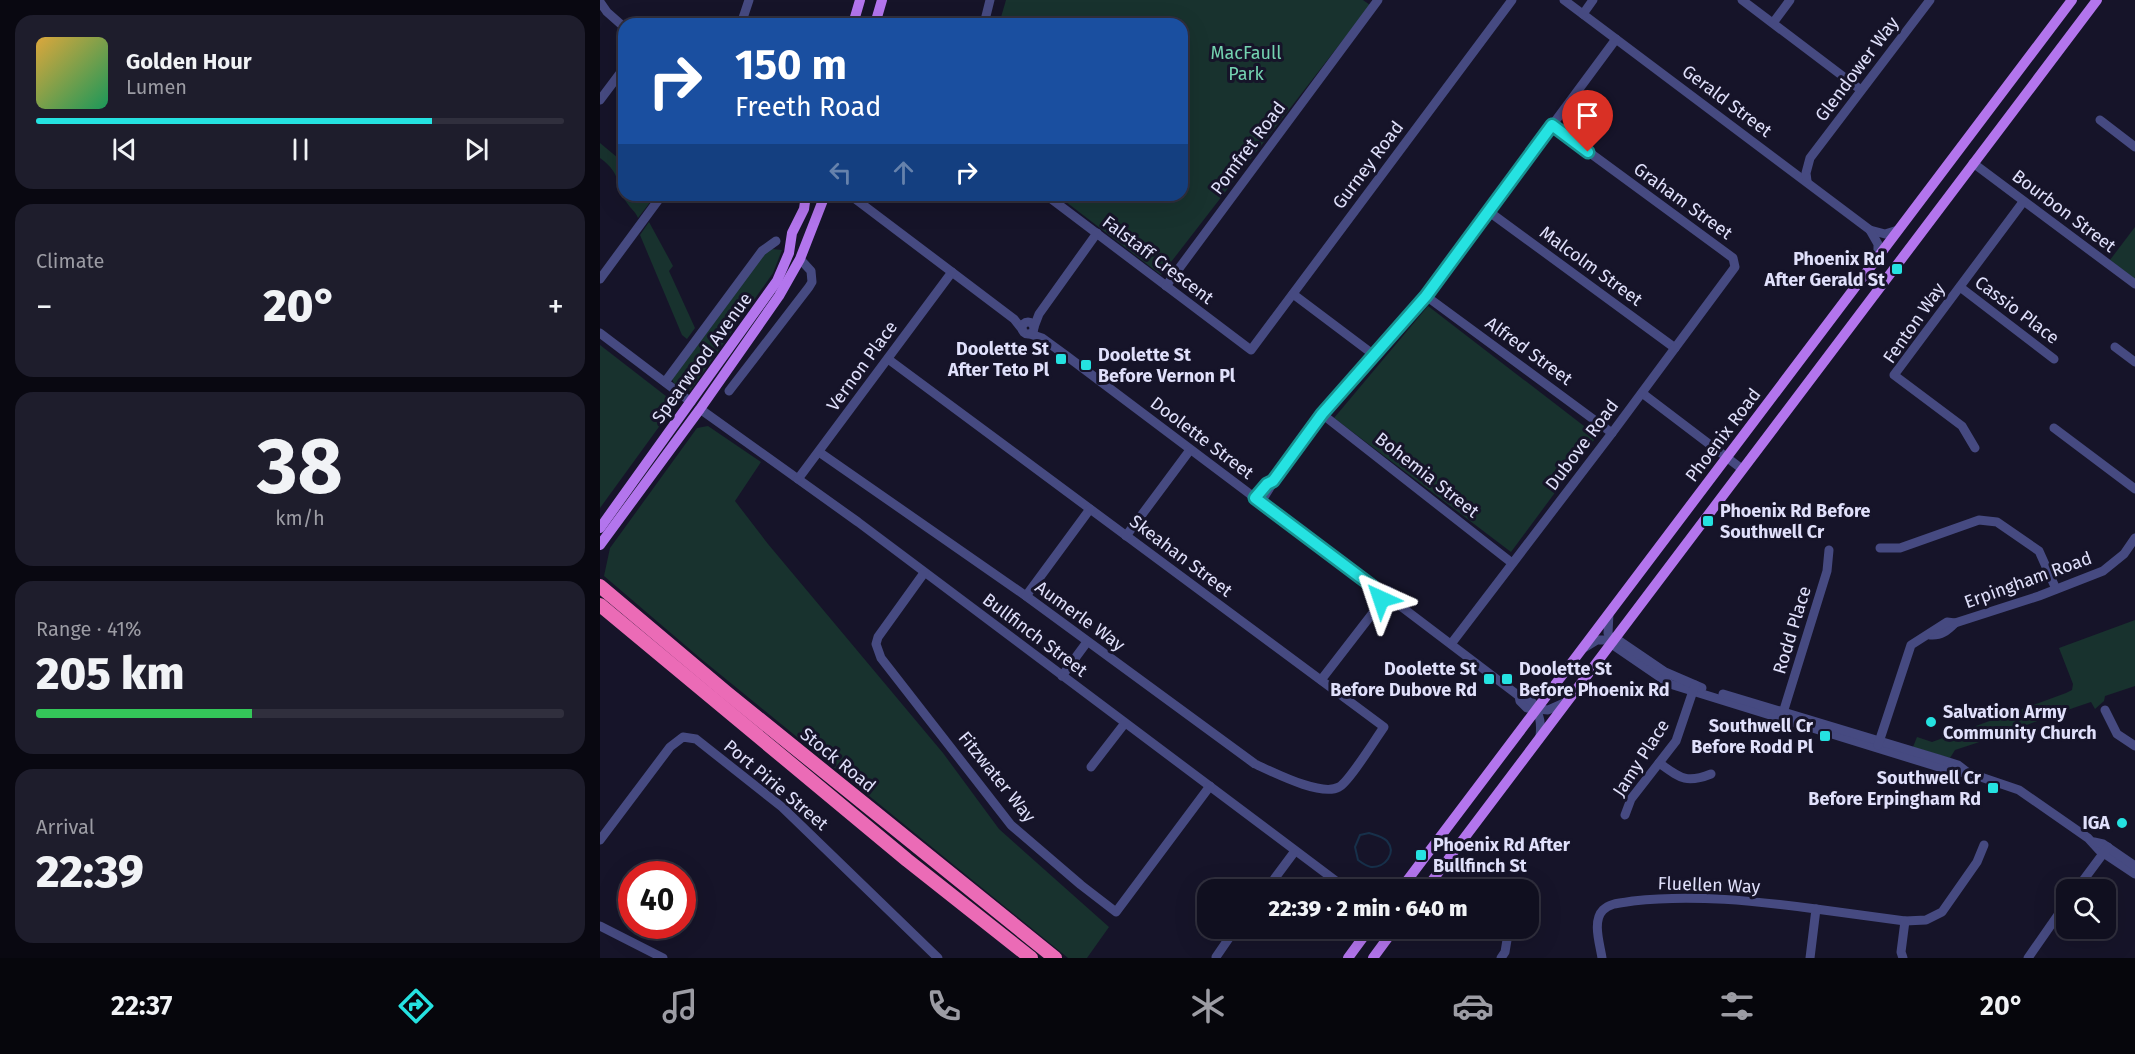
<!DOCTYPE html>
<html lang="en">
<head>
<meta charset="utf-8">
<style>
	body { margin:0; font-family:"Fira Sans",sans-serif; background:#1e1d2c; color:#f1f3f6; height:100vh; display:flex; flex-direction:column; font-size:22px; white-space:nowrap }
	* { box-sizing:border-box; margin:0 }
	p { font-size:20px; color:#9c9ca4 }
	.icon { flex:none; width:33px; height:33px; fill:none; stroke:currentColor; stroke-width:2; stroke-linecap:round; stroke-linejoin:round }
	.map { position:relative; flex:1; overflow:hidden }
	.sheet { display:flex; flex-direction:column; gap:15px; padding:15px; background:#090811; width:600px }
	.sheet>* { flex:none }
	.banner { position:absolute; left:18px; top:18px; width:570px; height:183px; border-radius:18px; box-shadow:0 6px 24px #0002,0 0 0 2px #302f3d; background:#1a4fa0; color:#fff; overflow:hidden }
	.buttons { position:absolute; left:1456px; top:879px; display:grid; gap:12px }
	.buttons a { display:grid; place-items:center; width:60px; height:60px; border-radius:12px; background:#100f1f; box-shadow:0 6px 24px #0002,0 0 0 2px #302f3d; font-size:30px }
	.speed { position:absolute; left:18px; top:861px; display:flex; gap:12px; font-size:30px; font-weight:700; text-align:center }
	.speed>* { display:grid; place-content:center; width:78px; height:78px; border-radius:50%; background:#100f1f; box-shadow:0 6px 24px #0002,0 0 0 2px #302f3d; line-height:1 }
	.speed .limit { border:9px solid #d22; background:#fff; color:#111 }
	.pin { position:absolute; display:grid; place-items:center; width:51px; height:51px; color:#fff; margin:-62px -26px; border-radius:50% 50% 50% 0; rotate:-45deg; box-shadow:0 0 6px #0007 }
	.pin .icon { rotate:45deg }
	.me { position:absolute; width:66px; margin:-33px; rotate:318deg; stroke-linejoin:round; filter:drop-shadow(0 0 4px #0008) }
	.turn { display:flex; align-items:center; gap:21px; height:126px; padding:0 18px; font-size:27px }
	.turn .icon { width:78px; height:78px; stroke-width:2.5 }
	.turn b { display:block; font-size:42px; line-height:51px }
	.lanes { display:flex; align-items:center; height:57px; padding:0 18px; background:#0003; justify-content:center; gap:30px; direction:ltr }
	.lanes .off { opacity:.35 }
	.big { font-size:45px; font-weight:800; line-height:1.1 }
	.sheet .widget { flex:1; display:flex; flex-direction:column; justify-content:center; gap:9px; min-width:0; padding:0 21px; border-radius:18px; background:#1e1d2c }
	.sheet .dial { align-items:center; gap:0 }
	.dial b { font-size:78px; line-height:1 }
	.song { display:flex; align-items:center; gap:18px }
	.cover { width:72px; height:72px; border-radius:9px; background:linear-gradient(135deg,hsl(40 70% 55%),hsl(150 70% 35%)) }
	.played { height:6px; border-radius:3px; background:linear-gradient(90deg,#25e2e1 75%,#302f3d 75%) }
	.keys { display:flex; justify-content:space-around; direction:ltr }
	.heat { display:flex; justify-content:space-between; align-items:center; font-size:33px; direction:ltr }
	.charge { height:9px; border-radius:4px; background:linear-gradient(90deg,#34c759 41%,#302f3d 0) }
	.trip { position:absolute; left:597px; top:879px; width:342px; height:60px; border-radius:18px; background:#100f1f; box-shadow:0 6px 24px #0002,0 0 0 2px #302f3d; font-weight:800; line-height:60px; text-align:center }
	.menu { display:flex; height:96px; justify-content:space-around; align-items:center; background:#06060c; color:#9c9ca4 }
	.menu .icon { width:42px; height:42px }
	.menu .active { color:#25e2e1 }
	.menu b { font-size:27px; color:#f1f3f6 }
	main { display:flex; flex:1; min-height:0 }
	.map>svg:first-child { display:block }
</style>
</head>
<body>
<main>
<section class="sheet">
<div class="widget">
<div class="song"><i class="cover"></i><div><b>Golden Hour</b><p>Lumen</p></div></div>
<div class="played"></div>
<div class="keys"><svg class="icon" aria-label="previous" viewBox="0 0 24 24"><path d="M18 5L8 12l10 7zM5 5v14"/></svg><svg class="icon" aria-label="pause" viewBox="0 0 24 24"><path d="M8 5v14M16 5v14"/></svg><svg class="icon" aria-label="next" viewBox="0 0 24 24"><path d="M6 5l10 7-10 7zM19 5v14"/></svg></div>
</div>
<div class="widget"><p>Climate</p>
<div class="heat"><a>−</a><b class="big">20°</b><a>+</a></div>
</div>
<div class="widget dial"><b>38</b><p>km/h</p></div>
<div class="widget"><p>Range · 41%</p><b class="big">205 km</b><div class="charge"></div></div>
<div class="widget"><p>Arrival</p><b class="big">22:39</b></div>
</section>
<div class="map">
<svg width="1535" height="958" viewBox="0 0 1535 958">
	<rect width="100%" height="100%" fill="#161429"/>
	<g fill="#18322e">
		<polygon points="406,0 763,0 770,5 561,275 457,195 582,195 582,24 399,24"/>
		<path d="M0,143L24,163V195H43L51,201L38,218C35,211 31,209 27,203C14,183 23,175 0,158Z"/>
		<polygon points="49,222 73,266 69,271 95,328 87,339 82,335 40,235"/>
		<polygon points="1535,227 1535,279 1510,260"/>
		<polygon points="172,249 182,250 173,273 90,391 82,391 75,386 72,379 164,254"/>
		<polygon points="828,306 997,436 911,552 734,418"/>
		<polygon points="0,345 71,400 69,413 0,508"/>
		<polygon points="108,426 161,462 135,501 168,544 343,753 399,829 509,927 487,958 468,958 100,658 4,576 10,548 97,428"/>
		<path d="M1535,620V686L1505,696L1504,701L1495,709L1491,702C1445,717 1401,736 1355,750L1350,758L1313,747L1317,737L1332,742L1466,693L1472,690L1473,684L1459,648Z"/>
	</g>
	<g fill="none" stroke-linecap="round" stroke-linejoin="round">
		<path stroke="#17304a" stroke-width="2" d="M769,833C775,835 782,836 787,841C797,853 785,868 771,867C766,866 762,863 758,860L755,847L760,835Z"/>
		<g stroke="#464a81" stroke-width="9">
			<polyline points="964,0 1270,230 1285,234 1298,230"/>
			<polyline points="1142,0 1261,90"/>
			<polyline points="0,2 7,12 24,27"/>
			<polyline points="983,14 993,0"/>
			<polyline points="1173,23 1190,0"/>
			<polyline points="141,24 149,0"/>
			<polyline points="384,24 390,0"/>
			<polyline points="0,100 24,68"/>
			<polyline points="1500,120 1535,147"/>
			<polyline points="1373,163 1535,284"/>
			<polyline points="1207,181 1206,173 1210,158 1330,0"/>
			<polyline points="250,195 414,319 422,329"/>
			<polyline points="446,195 651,350 912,0"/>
			<polyline points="888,211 1075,348"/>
			<polyline points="1270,230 1278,244 1278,257"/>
			<polyline points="0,279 62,195"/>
			<polyline points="566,286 778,0"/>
			<polyline points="1360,287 1454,359"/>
			<polyline points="693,294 774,355"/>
			<polyline points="826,296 1012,433"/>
			<circle cx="428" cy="328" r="6"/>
			<polyline points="434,327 439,314 497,233"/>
			<polyline points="0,333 91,402"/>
			<polyline points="430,334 442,338 468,357 772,586 780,596"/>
			<polyline points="1515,347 1535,362"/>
			<polyline points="65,382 162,251 176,241"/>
			<polyline points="129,391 209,287 212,282 211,271 200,259"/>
			<polyline points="1042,393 1142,469"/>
			<polyline points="100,409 258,522 748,890"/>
			<polyline points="722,414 912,563"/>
			<polyline points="1454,428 1535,489"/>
			<polyline points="1375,448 1362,426 1294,375 1423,202"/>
			<path d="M219,452L426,596L655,764C673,772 721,797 739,787C749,782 776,738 784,727L288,359"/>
			<polyline points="198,479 352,272"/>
			<polyline points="661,502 692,452 722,414 826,296 1016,39"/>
			<polyline points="526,536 590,450"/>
			<polyline points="1280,548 1300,548 1379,520 1397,522 1439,551 1456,589"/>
			<polyline points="324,573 278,637 276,644 281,658 411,825 481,885 516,912 610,786"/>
			<circle cx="786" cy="596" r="6"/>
			<polyline points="426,596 490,509"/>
			<polyline points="792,596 803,608 919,696 920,701 927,708 948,710 966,702"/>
			<polyline points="1009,613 1008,633 1013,645 1070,684 1355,772 1369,773 1419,790 1488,838 1499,850 1535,874"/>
			<path d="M1330,635C1341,636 1347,631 1355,623"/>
			<polyline points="851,644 1012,433 1135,267 1133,258 952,125"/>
			<polyline points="984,648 997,640 1018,640 1065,672 1102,688"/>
			<polyline points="462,676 487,642"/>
			<polyline points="721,680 772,614 785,602"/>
			<polyline points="1123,694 1339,759 1358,765 1367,772"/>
			<path d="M919,696L924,695C938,704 942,720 940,736"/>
			<polyline points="1505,710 1517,734 1535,746"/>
			<polyline points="1182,716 1227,571 1229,550"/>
			<polyline points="1278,745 1311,645 1347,622 1355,623 1439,596 1503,571 1524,554 1535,538"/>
			<path d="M1059,763C1080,778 1086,784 1111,774"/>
			<polyline points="491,767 525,723"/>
			<polyline points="1025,815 1031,799 1076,741 1095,685"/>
			<polyline points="0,840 70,747 83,737 96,739 182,807 338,958"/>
			<polyline points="1494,842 1503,844 1535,866"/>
			<polyline points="666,890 695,851"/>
			<polyline points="1476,890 1508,847"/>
			<polyline points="1216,909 1305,921 1326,920 1342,912 1377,862 1384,845"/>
			<polyline points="0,926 63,958"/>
			<polyline points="616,957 636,928"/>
			<polyline points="901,958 905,952 907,940"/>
			<path d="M1002,958C1000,944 992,921 1003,910C1011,902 1024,903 1033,901C1094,894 1155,901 1216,909L1210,958"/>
			<polyline points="1303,958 1301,952 1305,921"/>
			<polyline points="1428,958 1467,902"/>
		</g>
		<g stroke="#b375ed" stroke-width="10">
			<polyline points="253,24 260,0"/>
			<polyline points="275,24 282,0"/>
			<polyline points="0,528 177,281 189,253 192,233 204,209 206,195"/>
			<polyline points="0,545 100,409 179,296 200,259 225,195"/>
			<polyline points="800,890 1472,0"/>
			<polyline points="825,890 1497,0"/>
			<polyline points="748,958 770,928"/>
			<polyline points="773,958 795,928"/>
		</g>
		<g stroke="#eb6bb6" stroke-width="14">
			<polyline points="0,586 127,693 455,958"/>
			<polyline points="0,605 307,860 431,958"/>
		</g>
	</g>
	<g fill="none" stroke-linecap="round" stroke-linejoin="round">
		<defs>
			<polyline id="route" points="781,599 772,586 655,498 667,484 673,481 722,414 826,296 952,125 988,152"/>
		</defs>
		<use href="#route" stroke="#189392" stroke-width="15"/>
		<use href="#route" stroke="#25e2e1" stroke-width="10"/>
	</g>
	<g fill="#25e2e1" stroke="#161429" stroke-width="2">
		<rect x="1291" y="263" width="12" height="12" rx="3"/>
		<rect x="455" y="353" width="12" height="12" rx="3"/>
		<rect x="480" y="359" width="12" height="12" rx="3"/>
		<rect x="1102" y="515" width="12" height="12" rx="3"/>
		<rect x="883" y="673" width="12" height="12" rx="3"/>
		<rect x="901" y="673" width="12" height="12" rx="3"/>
		<circle cx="1331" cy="722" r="6"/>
		<rect x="1219" y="730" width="12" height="12" rx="3"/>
		<rect x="1387" y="782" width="12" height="12" rx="3"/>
		<circle cx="1522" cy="823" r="6"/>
		<rect x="815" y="849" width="12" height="12" rx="3"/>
	</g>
	<g text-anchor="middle" stroke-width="6" stroke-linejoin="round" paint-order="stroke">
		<g font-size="18" fill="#74d3b1" stroke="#161429">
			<text x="646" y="59">MacFaull<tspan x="646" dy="21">Park</tspan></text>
		</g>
		<g font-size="18" fill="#e0e0fb" stroke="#161429">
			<text transform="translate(1257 69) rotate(-53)" y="6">Glendower Way</text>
			<text transform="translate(1127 101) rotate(37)" y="6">Gerald Street</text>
			<text transform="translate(648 148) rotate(-53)" y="6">Pomfret Road</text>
			<text transform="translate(768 165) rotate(-53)" y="6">Gurney Road</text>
			<text transform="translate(1083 201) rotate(36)" y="6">Graham Street</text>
			<text transform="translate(1464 211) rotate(37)" y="6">Bourbon Street</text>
			<text transform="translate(558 260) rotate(37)" y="6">Falstaff Crescent</text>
			<text transform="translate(991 266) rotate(36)" y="6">Malcolm Street</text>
			<text transform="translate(1417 310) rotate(37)" y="6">Cassio Place</text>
			<text transform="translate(1314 323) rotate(-55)" y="6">Fenton Way</text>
			<text transform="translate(929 351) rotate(36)" y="6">Alfred Street</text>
			<text transform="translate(102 358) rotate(-54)" y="6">Spearwood Avenue</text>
			<text transform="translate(262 366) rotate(-54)" y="6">Vernon Place</text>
			<text transform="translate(1123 435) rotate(-53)" y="6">Phoenix Road</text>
			<text transform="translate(602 438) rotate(37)" y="6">Doolette Street</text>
			<text transform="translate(982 445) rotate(-53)" y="6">Dubove Road</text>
			<text transform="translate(827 475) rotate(38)" y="6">Bohemia Street</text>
			<text transform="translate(581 556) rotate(37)" y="6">Skeahan Street</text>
			<text transform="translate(1428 580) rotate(-20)" y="6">Erpingham Road</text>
			<text transform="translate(480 616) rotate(36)" y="6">Aumerle Way</text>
			<text transform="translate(1192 630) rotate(-73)" y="6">Rodd Place</text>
			<text transform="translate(435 635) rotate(37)" y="6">Bullfinch Street</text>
			<text transform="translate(1041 758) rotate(-57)" y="6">Jamy Place</text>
			<text transform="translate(238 760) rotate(39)" y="6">Stock Road</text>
			<text transform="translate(397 777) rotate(51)" y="6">Fitzwater Way</text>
			<text transform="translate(176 785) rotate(40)" y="6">Port Pirie Street</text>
			<text transform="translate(1109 885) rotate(2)" y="6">Fluellen Way</text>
		</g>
		<g font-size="18" font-weight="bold" fill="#e0e0fb" stroke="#161429" text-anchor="end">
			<text x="1285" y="265">Phoenix Rd<tspan x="1285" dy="21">After Gerald St</tspan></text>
			<text x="449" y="355">Doolette St<tspan x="449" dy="21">After Teto Pl</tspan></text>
			<text x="498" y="361" text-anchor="start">Doolette St<tspan x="498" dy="21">Before Vernon Pl</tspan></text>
			<text x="1120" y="517" text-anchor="start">Phoenix Rd Before<tspan x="1120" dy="21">Southwell Cr</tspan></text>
			<text x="877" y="675">Doolette St<tspan x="877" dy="21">Before Dubove Rd</tspan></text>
			<text x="919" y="675" text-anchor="start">Doolette St<tspan x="919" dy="21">Before Phoenix Rd</tspan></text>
			<text x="1343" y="718" text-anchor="start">Salvation Army<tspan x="1343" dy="21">Community Church</tspan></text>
			<text x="1213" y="732">Southwell Cr<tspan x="1213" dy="21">Before Rodd Pl</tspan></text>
			<text x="1381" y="784">Southwell Cr<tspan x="1381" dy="21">Before Erpingham Rd</tspan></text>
			<text x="1510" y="829">IGA</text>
			<text x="833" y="851" text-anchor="start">Phoenix Rd After<tspan x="833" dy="21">Bullfinch St</tspan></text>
		</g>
	</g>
</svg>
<div class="buttons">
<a><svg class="icon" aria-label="search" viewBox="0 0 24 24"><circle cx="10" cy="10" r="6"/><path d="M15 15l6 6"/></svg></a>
</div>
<div class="speed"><div class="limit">40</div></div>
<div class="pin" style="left:988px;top:152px;background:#d93025"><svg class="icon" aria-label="arrive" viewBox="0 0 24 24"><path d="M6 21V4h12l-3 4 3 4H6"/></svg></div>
<svg class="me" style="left:781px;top:599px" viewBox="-20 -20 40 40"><path d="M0-17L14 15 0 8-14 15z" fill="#25e2e1" stroke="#fff" stroke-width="4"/></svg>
<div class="trip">22:39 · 2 min · 640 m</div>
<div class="banner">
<div class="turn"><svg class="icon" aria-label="right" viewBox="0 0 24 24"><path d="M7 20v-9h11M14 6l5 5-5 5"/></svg><div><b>150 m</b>Freeth Road</div></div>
<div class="lanes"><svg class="icon off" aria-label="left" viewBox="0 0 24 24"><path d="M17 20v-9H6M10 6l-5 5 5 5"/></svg><svg class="icon off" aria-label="ahead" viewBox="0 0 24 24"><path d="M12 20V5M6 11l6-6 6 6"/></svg><svg class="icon" aria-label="right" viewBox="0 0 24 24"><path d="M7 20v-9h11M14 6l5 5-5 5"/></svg></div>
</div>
</div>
</main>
<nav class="menu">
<b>22:37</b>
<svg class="icon active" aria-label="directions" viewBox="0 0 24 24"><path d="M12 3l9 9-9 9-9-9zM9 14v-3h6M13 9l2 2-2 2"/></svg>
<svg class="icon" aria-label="music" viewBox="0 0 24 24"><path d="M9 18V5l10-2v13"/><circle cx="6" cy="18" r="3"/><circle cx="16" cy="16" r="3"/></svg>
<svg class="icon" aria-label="phone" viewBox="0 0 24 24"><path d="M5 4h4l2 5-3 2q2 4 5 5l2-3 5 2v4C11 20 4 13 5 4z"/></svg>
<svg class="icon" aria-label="climate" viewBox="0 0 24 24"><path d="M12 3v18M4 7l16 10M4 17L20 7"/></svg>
<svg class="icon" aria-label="car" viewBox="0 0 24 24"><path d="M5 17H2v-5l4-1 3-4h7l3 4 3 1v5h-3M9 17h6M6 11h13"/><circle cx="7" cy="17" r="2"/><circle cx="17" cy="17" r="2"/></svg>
<svg class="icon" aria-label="filters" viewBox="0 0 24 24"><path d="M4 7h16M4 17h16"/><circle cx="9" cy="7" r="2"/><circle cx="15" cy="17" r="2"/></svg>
<b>20°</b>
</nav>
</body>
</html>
